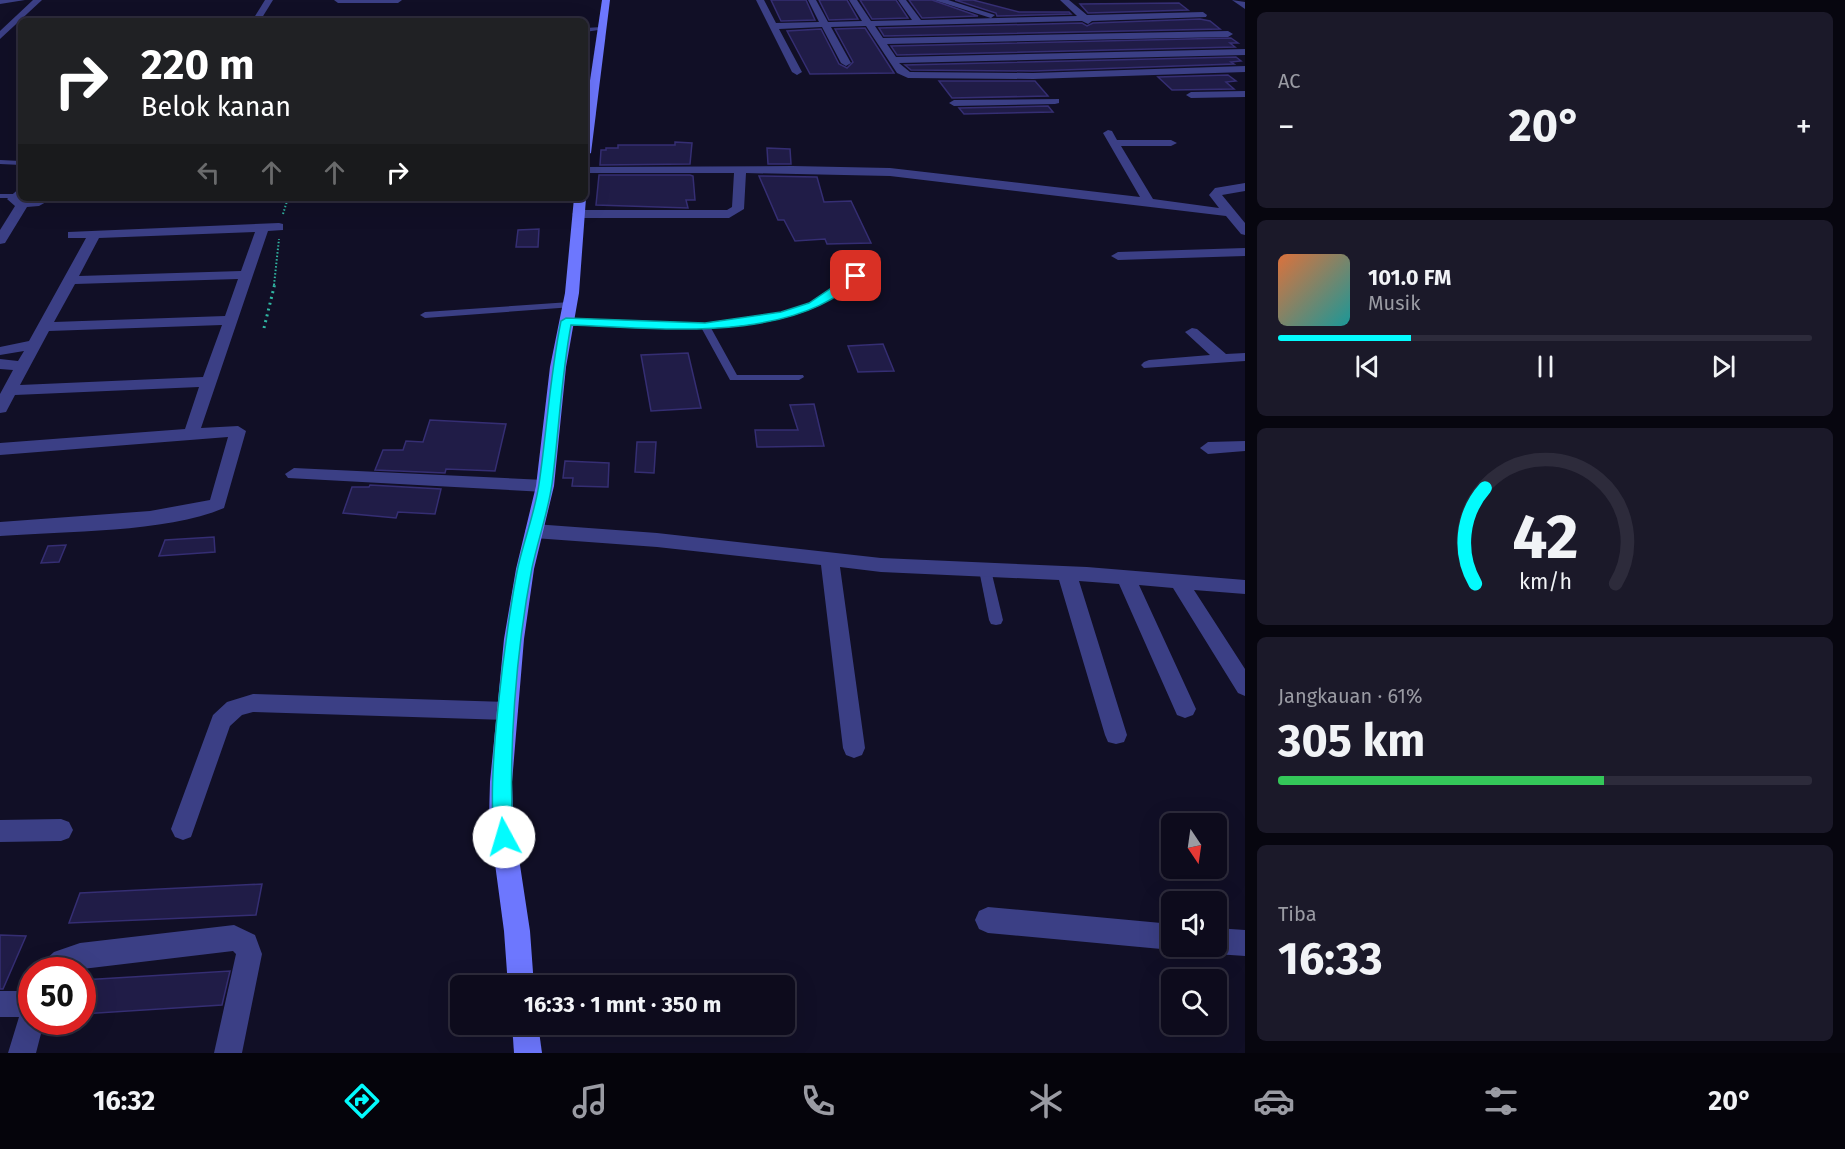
<!DOCTYPE html>
<html lang="id">
<head>
<meta charset="utf-8">
<style>
	body { margin:0; font-family:"Fira Sans",sans-serif; background:#1b1929; color:#f1f3f6; height:100vh; display:flex; flex-direction:column; font-size:22px; white-space:nowrap }
	* { box-sizing:border-box; margin:0 }
	p { font-size:20px; color:#9a9ba3 }
	.icon { flex:none; width:33px; height:33px; fill:none; stroke:currentColor; stroke-width:2; stroke-linecap:round; stroke-linejoin:round }
	.map { position:relative; flex:1; overflow:hidden }
	.drawer { display:flex; flex-direction:column; gap:12px; padding:12px; background:#07060f; width:600px }
	.drawer>* { flex:none }
	.hud { position:absolute; left:18px; top:18px; width:570px; height:183px; border-radius:9px; box-shadow:0 6px 24px #0002,0 0 0 2px #2d2b3b; background:#202124; color:#fff; overflow:hidden }
	.needle { width:39px; rotate:167deg }
	.fabs { position:absolute; left:1161px; top:813px; display:grid; gap:12px }
	.fabs a { display:grid; place-items:center; width:66px; height:66px; border-radius:9px; background:#0d0b1c; box-shadow:0 6px 24px #0002,0 0 0 2px #2d2b3b; font-size:30px }
	.speed { position:absolute; left:18px; top:957px; display:flex; gap:12px; font-size:30px; font-weight:700; text-align:center }
	.speed>* { display:grid; place-content:center; width:78px; height:78px; border-radius:50%; background:#0d0b1c; box-shadow:0 6px 24px #0002,0 0 0 2px #2d2b3b; line-height:1 }
	.speed .limit { border:9px solid #d22; background:#fff; color:#111 }
	.pin { position:absolute; display:grid; place-items:center; width:51px; height:51px; color:#fff; margin:-26px; border-radius:12px; box-shadow:0 3px 9px #0006 }
	.me { position:absolute; width:66px; margin:-33px; rotate:354deg; stroke-linejoin:round; filter:drop-shadow(0 0 4px #0008) }
	.turn { display:flex; align-items:center; gap:21px; height:126px; padding:0 24px; font-size:27px }
	.turn .icon { width:78px; height:78px; stroke-width:2.5 }
	.turn b { display:block; font-size:42px; line-height:51px }
	.lanes { display:flex; align-items:center; height:57px; padding:0 24px; background:#0003; justify-content:center; gap:30px; direction:ltr }
	.lanes .off { opacity:.35 }
	.big { font-size:45px; font-weight:700; line-height:1.1 }
	.drawer .widget { flex:1; display:flex; flex-direction:column; justify-content:center; gap:9px; min-width:0; padding:0 21px; border-radius:9px; background:#1b1929 }
	.drawer .dial { align-items:center; gap:0 }
	.dial svg { height:156px; overflow:visible; fill:none; stroke:#2d2b3b; stroke-width:7; stroke-linecap:round; text-anchor:middle }
	.dial text { fill:#f1f3f6; stroke:none }
	.song { display:flex; align-items:center; gap:18px }
	.cover { width:72px; height:72px; border-radius:9px; background:linear-gradient(135deg,hsl(20 70% 55%),hsl(180 70% 35%)) }
	.played { height:6px; border-radius:3px; background:linear-gradient(90deg,#03fbfd 25%,#2d2b3b 25%) }
	.keys { display:flex; justify-content:space-around; direction:ltr }
	.heat { display:flex; justify-content:space-between; align-items:center; font-size:33px; direction:ltr }
	.charge { height:9px; border-radius:4px; background:linear-gradient(90deg,#34c759 61%,#2d2b3b 0) }
	.trip { position:absolute; left:450px; top:975px; width:345px; height:60px; border-radius:9px; background:#0d0b1c; box-shadow:0 6px 24px #0002,0 0 0 2px #2d2b3b; font-weight:700; line-height:60px; text-align:center }
	.dock { display:flex; height:96px; justify-content:space-around; align-items:center; background:#05040b; color:#9a9ba3 }
	.dock .icon { width:42px; height:42px }
	.dock .active { color:#03fbfd }
	.dock b { font-size:27px; color:#f1f3f6 }
	main { display:flex; flex:1; min-height:0 }
	.map>svg:first-child { display:block }
</style>
</head>
<body>
<main>
<div class="map">
<svg width="1245" height="1053" viewBox="0 0 1245 1053">
	<rect width="100%" height="100%" fill="#110f26"/>
	<g fill="#201c47" stroke="#352e73" stroke-width="1.5">
		<polygon points="771,0 806,0 815,20 781,21"/>
		<polygon points="819,0 847,0 858,19 829,20"/>
		<polygon points="860,0 896,0 908,18 872,19"/>
		<polygon points="909,0 932,0 978,16 922,18"/>
		<polygon points="955,0 973,0 1019,12 1069,12 1071,14 997,16 996,13"/>
		<polygon points="1179,3 1188,10 1088,13 1080,4"/>
		<polygon points="1200,19 1210,21 1220,29 884,36 879,28 1082,23 1087,26 1093,23"/>
		<polygon points="865,28 894,73 810,74 787,31 821,29 839,64 847,68 853,62 835,29"/>
		<polygon points="1231,38 1238,43 1230,43 1235,47 897,55 891,46"/>
		<polygon points="1236,57 1241,61 1231,62 1234,64 1033,71 911,70 905,65"/>
		<polygon points="1228,75 1236,81 1226,82 1234,89 1172,90 1158,77"/>
		<polygon points="939,81 1035,81 1048,96 952,98"/>
		<polygon points="1048,106 1053,112 964,114 959,108"/>
		<polygon points="675,142 692,143 690,164 600,165 601,150 606,150 606,148 618,148 618,145 675,145"/>
		<polygon points="767,148 790,149 791,164 768,164"/>
		<polygon points="599,175 690,175 693,176 695,200 686,200 688,208 596,205"/>
		<polygon points="759,176 817,177 824,202 851,201 871,243 827,244 825,239 795,241 784,220 778,220"/>
		<polygon points="539,229 538,247 516,247 518,230"/>
		<polygon points="883,344 894,371 858,372 848,346"/>
		<polygon points="688,353 701,408 651,411 641,355"/>
		<polygon points="814,404 824,446 757,447 755,430 798,430 790,405"/>
		<polygon points="430,420 506,424 495,471 446,469 445,473 375,470 383,450 403,450 406,441 423,442"/>
		<polygon points="637,442 656,442 654,473 635,472"/>
		<polygon points="565,461 609,463 608,487 572,486 573,478 563,478"/>
		<polygon points="370,485 441,489 435,514 398,512 396,518 343,513 352,487 369,487"/>
		<polygon points="214,537 215,552 159,556 165,540"/>
		<polygon points="66,545 59,562 41,563 48,546"/>
		<polygon points="262,884 256,915 69,923 80,893"/>
		<polygon points="0,935 26,936 3,989 0,989"/>
		<polygon points="230,971 222,1005 82,1014 82,980"/>
	</g>
	<g fill="none" stroke-linecap="round" stroke-linejoin="round">
		<g stroke="#30b7a3" stroke-width="2" stroke-dasharray="1.5 2" stroke-linecap="butt">
			<polyline points="283,214 288,198"/>
			<polyline points="274,285 279,239"/>
		</g>
		<polyline stroke="#30b7a3" stroke-width="3" stroke-dasharray="2 4" stroke-linecap="butt" points="264,328 275,283"/>
		<g fill="#3b3f85" fill-rule="evenodd">
			<polygon points="585,28 602,27 605,29 585,32"/>
			<polygon points="0,160 21,161 21,165 0,164"/>
			<polygon points="0,194 14,194 18,196 14,198 0,198"/>
			<polygon points="856,274 859,275 859,279 816,307 786,317 711,328 737,375 803,375 804,377 799,380 730,380 702,329 566,324 561,321 566,318 705,323 782,312 810,303"/>
			<polygon points="570,302 575,305 573,307 425,318 420,315 425,312"/>
			<polygon points="985,565 989,567 991,570 1003,620 1001,624 996,625 991,624 989,620 979,570 981,567"/>
		</g>
		<g fill="#3b3f85" fill-rule="evenodd">
			<polygon points="0,0 25,0 0,4"/>
			<polygon points="33,0 42,0 0,39 0,31"/>
			<polygon points="265,0 273,0 260,21 252,21"/>
			<polygon points="334,0 402,0 398,3 338,3"/>
			<polygon points="756,0 764,0 776,23 819,22 808,0 816,0 828,22 862,21 849,0 857,0 871,21 912,20 898,0 906,0 921,20 1077,16 1060,0 1069,0 1087,15 1203,12 1207,15 1206,17 1092,21 1088,24 1082,21 875,26 883,38 1228,31 1233,34 1228,37 887,44 896,57 1245,49 1245,55 899,63 910,72 1033,73 1245,66 1245,72 1033,79 908,78 897,73 866,26 831,27 851,63 846,66 841,63 822,27 779,29 802,72 797,75 792,72"/>
			<polygon points="934,0 948,0 995,15 991,18"/>
			<polygon points="1232,0 1245,2 1245,9"/>
			<polygon points="1245,91 1245,97 1191,98 1186,95 1191,92"/>
			<polygon points="1059,99 1059,103 1055,104 954,106 949,103 954,100"/>
			<polygon points="1108,130 1112,131 1117,140 1171,140 1177,143 1171,146 1121,146 1153,199 1219,208 1209,195 1215,188 1245,183 1245,191 1222,195 1245,223 1245,235 1241,234 1226,216 890,176 746,173 744,209 729,218 578,218 572,214 578,210 727,210 732,207 734,173 585,173 585,167 792,166 890,168 1140,197 1103,133"/>
			<polygon points="21,187 20,199 53,198 39,206 27,207 5,243 0,244 0,230 15,206 7,199"/>
			<path d="M279,223L283,224V230L268,231L201,428L238,426L246,431L224,508C165,533 65,531 0,536V522L150,511L210,500L228,437L0,455V443L185,429L199,387L15,395L6,412L0,413V394L13,370L0,369V359L18,361L24,351L0,355V347L29,341L86,238H68V232ZM255,232L241,271L79,276L99,238ZM238,279L225,316L54,322L75,284ZM222,325L203,377L20,385L49,331Z"/>
			<polygon points="1245,248 1245,256 1118,260 1111,256 1118,252"/>
			<polygon points="1192,328 1197,329 1226,354 1245,353 1245,361 1144,368 1141,365 1144,362 1149,360 1210,355 1185,332"/>
			<polygon points="1245,441 1245,451 1208,454 1200,448 1208,442"/>
			<polygon points="294,468 545,480 554,486 545,492 288,478 285,474"/>
			<polygon points="534,524 657,533 881,558 1087,567 1245,580 1245,594 1194,590 1245,669 1245,696 1238,693 1173,588 1139,585 1196,709 1193,715 1185,718 1177,715 1119,584 1079,581 1127,735 1124,742 1116,744 1108,742 1105,735 1059,580 881,572 840,567 865,748 862,755 854,758 846,755 843,748 821,565 657,547 534,538 528,536 525,531 528,526"/>
			<polygon points="253,694 507,702 515,705 518,711 515,717 507,720 253,712 242,715 230,726 191,837 183,840 175,837 171,829 213,715 227,702"/>
			<polygon points="61,819 69,822 73,830 69,838 61,841 0,842 0,820"/>
			<polygon points="988,907 1172,924 1172,946 1180,946 1172,950 988,933 979,929 975,920 979,911"/>
			<polygon points="234,925 255,935 262,954 242,1053 214,1053 236,954 233,951 74,970 40,970 44,961 54,952 80,943"/>
			<polygon points="1216,928 1245,930 1245,956 1216,954 1207,950 1206,946 1216,946"/>
			<polygon points="0,991 32,991 32,1022 44,1022 36,1053 8,1053 19,1017 0,1017"/>
		</g>
		<g fill="#6d77fe" fill-rule="evenodd">
			<polygon points="602,0 610,0 591,153 585,156 585,114"/>
			<polygon points="585,196 586,198 579,293 566,367 554,486 534,569 524,639 512,782 513,819 530,931 534,986 508,986 504,931 489,819 490,782 504,639 516,569 536,486 550,367 565,293 574,198"/>
			<polygon points="512,1024 538,1024 542,1053 514,1053"/>
		</g>
	</g>
	<path fill="#03fbfd" stroke="#02a3a4" stroke-width="1.5" d="M852,274L861,276C796,345 657,328 571,325C561,378 559,431 552,484C548,512 538,540 532,568C516,651 508,753 513,837L511,843L504,845L498,843C481,805 508,614 518,567C524,540 535,512 539,484C547,429 550,375 561,321L566,318L705,323L781,312L809,303Z"/>
</svg>
<div class="fabs">
<a><svg class="needle" viewBox="-14 -14 28 28"><path d="M0-13l5 13h-10z" fill="#e53935"/><path d="M0 13l5-13h-10z" fill="#9a9ba3"/></svg></a>
<a><svg class="icon" aria-label="sound" viewBox="0 0 24 24"><path d="M4 9h4l5-4v14l-5-4H4zM17 9q2 3 0 6"/></svg></a>
<a><svg class="icon" aria-label="search" viewBox="0 0 24 24"><circle cx="10" cy="10" r="6"/><path d="M15 15l6 6"/></svg></a>
</div>
<div class="speed"><div class="limit">50</div></div>
<div class="pin" style="left:856px;top:276px;background:#d93025"><svg class="icon" aria-label="arrive" viewBox="0 0 24 24"><path d="M6 21V4h12l-3 4 3 4H6"/></svg></div>
<svg class="me" style="left:504px;top:837px" viewBox="-20 -20 40 40"><circle r="19" fill="#fff"/><path d="M0-13L10 11 0 6-10 11z" fill="#03fbfd"/></svg>
<div class="trip">16:33 · 1 mnt · 350 m</div>
<div class="hud">
<div class="turn"><svg class="icon" aria-label="right" viewBox="0 0 24 24"><path d="M7 20v-9h11M14 6l5 5-5 5"/></svg><div><b>220 m</b>Belok kanan</div></div>
<div class="lanes"><svg class="icon off" aria-label="left" viewBox="0 0 24 24"><path d="M17 20v-9H6M10 6l-5 5 5 5"/></svg><svg class="icon off" aria-label="ahead" viewBox="0 0 24 24"><path d="M12 20V5M6 11l6-6 6 6"/></svg><svg class="icon off" aria-label="ahead" viewBox="0 0 24 24"><path d="M12 20V5M6 11l6-6 6 6"/></svg><svg class="icon" aria-label="right" viewBox="0 0 24 24"><path d="M7 20v-9h11M14 6l5 5-5 5"/></svg></div>
</div>
</div>
<section class="drawer">
<div class="widget"><p>AC</p>
<div class="heat"><a>−</a><b class="big">20°</b><a>+</a></div>
</div>
<div class="widget">
<div class="song"><i class="cover"></i><div><b>101.0 FM</b><p>Musik</p></div></div>
<div class="played"></div>
<div class="keys"><svg class="icon" aria-label="previous" viewBox="0 0 24 24"><path d="M18 5L8 12l10 7zM5 5v14"/></svg><svg class="icon" aria-label="pause" viewBox="0 0 24 24"><path d="M8 5v14M16 5v14"/></svg><svg class="icon" aria-label="next" viewBox="0 0 24 24"><path d="M6 5l10 7-10 7zM19 5v14"/></svg></div>
</div>
<div class="widget dial"><svg viewBox="0 0 100 80">
<path d="M14 69A42 42 0 1 1 86 69"/>
<path d="M14 69A42 42 0 0 1 19 20" stroke="#03fbfd"/>
<text x="50" y="56" font-size="32" font-weight="700">42</text>
<text x="50" y="72" font-size="11">km/h</text>
</svg></div>
<div class="widget"><p>Jangkauan · 61%</p><b class="big">305 km</b><div class="charge"></div></div>
<div class="widget"><p>Tiba</p><b class="big">16:33</b></div>
</section>
</main>
<nav class="dock">
<b>16:32</b>
<svg class="icon active" aria-label="directions" viewBox="0 0 24 24"><path d="M12 3l9 9-9 9-9-9zM9 14v-3h6M13 9l2 2-2 2"/></svg>
<svg class="icon" aria-label="music" viewBox="0 0 24 24"><path d="M9 18V5l10-2v13"/><circle cx="6" cy="18" r="3"/><circle cx="16" cy="16" r="3"/></svg>
<svg class="icon" aria-label="phone" viewBox="0 0 24 24"><path d="M5 4h4l2 5-3 2q2 4 5 5l2-3 5 2v4C11 20 4 13 5 4z"/></svg>
<svg class="icon" aria-label="climate" viewBox="0 0 24 24"><path d="M12 3v18M4 7l16 10M4 17L20 7"/></svg>
<svg class="icon" aria-label="car" viewBox="0 0 24 24"><path d="M5 17H2v-5l4-1 3-4h7l3 4 3 1v5h-3M9 17h6M6 11h13"/><circle cx="7" cy="17" r="2"/><circle cx="17" cy="17" r="2"/></svg>
<svg class="icon" aria-label="filters" viewBox="0 0 24 24"><path d="M4 7h16M4 17h16"/><circle cx="9" cy="7" r="2"/><circle cx="15" cy="17" r="2"/></svg>
<b>20°</b>
</nav>
</body>
</html>
